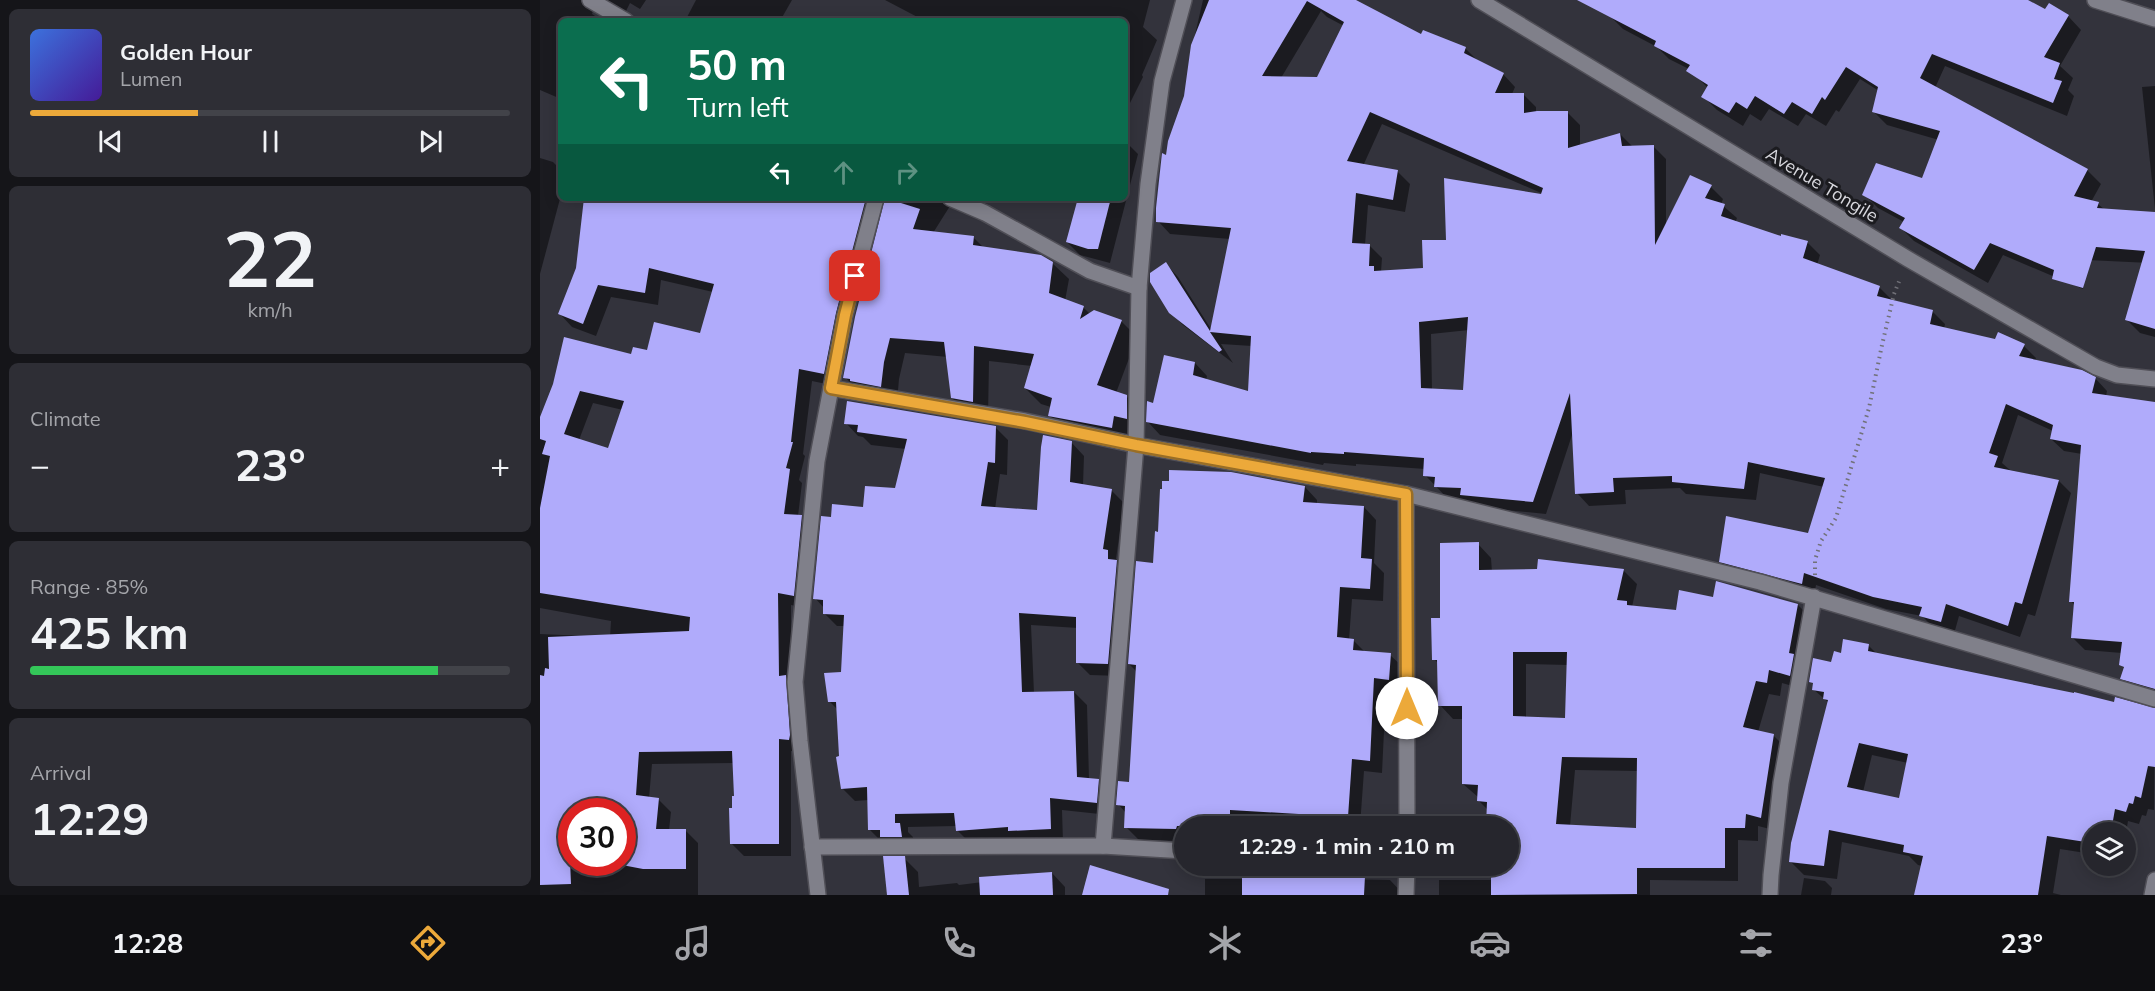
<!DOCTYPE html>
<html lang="en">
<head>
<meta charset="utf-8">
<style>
	body { margin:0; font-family:Mulish,sans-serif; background:#2e2e35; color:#f1f3f6; height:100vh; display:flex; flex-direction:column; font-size:22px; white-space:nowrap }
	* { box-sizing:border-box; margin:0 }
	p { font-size:20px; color:#a4a5aa }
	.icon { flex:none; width:33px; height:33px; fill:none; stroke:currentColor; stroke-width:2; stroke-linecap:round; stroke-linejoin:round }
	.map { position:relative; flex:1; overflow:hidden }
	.sheet { display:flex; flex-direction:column; gap:9px; padding:9px; background:#151519; width:540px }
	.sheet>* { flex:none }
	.hud { position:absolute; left:18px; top:18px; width:570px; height:183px; border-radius:9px; box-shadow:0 3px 15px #0003,0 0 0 2px #424349; background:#0b6e4f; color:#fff; overflow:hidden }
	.tools { position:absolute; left:1542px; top:822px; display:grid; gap:12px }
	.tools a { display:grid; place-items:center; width:54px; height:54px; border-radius:50%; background:#26262d; box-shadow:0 3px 15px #0003,0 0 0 2px #424349; font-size:30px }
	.speed { position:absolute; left:18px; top:798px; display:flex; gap:12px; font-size:30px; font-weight:700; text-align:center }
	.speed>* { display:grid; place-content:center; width:78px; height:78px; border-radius:50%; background:#26262d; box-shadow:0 3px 15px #0003,0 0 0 2px #424349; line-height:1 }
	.speed .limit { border:9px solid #d22; background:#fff; color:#111 }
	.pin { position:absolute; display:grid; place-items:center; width:51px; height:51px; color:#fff; margin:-26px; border-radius:12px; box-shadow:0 3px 9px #0006 }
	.me { position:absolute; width:66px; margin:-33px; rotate:0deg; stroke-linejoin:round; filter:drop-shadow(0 0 4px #0008) }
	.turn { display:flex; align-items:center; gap:21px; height:126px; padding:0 30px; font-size:27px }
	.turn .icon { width:78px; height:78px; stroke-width:2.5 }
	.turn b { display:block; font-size:42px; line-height:51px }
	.lanes { display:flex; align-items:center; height:57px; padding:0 30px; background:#0003; justify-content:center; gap:30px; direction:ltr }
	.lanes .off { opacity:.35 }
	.big { font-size:45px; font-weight:700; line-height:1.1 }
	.sheet .widget { flex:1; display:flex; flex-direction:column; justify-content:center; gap:9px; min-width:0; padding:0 21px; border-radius:9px; background:#2e2e35 }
	.sheet .dial { align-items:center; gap:0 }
	.dial b { font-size:78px; line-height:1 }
	.song { display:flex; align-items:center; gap:18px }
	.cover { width:72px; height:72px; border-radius:9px; background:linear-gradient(135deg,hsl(220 70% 55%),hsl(260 70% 35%)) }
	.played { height:6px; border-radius:3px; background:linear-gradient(90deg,#eca93a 35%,#424349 35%) }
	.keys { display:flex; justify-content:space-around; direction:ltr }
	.heat { display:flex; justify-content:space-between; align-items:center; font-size:33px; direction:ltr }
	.charge { height:9px; border-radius:4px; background:linear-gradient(90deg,#34c759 85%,#424349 0) }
	.trip { position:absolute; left:634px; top:816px; width:345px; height:60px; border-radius:30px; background:#26262d; box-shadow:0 3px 15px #0003,0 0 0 2px #424349; font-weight:700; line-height:60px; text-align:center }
	.menu { display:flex; height:96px; justify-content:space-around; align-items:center; background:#0f0f12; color:#a4a5aa }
	.menu .icon { width:42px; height:42px }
	.menu .current { color:#eca93a }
	.menu b { font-size:27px; color:#f1f3f6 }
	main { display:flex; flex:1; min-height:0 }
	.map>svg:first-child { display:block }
</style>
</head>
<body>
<main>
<section class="sheet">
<div class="widget">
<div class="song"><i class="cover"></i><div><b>Golden Hour</b><p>Lumen</p></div></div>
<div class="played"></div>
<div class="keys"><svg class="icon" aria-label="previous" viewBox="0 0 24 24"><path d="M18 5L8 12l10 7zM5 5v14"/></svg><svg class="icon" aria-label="pause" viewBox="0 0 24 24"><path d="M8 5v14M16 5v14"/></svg><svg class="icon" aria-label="next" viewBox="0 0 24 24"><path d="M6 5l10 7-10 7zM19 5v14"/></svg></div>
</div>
<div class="widget dial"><b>22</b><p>km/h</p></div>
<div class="widget"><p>Climate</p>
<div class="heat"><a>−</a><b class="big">23°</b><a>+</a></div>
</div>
<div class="widget"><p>Range · 85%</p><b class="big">425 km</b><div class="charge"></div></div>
<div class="widget"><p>Arrival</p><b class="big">12:29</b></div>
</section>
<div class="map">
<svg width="1615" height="895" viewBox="0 0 1615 895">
	<rect width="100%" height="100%" fill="#33333c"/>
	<g fill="#0007" fill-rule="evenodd">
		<polygon points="0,0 106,0 100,9 90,3 85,13 54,7 52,14 63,21 21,21 21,99 0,90"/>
		<polygon points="156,0 252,0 240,21 145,21"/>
		<polygon points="345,0 610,0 603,27 617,40 602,75 603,77 585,113 585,21 385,21"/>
		<path d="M663,0H814L882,36L925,48L938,61L963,74L975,87L972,94H983L996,107V112L1028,113L1040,125V146L1080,134L1093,147L1113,146L1126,159V225L1171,187L1183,199L1181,204L1197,218L1195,223L1242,238L1267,242L1280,255L1277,265L1339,287L1352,300L1392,311L1405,324L1404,329L1484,346L1496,358L1495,361L1555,378L1567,391L1566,396L1615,403V697L1595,691L1582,678L1585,669L1580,664L1582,653L1545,650L1532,637L1535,606L1531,601L1542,454L1524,451L1511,439L1513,431L1478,415L1462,463L1470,470L1519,481L1531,493L1495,616L1488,614L1480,637L1419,616L1414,634L1394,628L1382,616L1346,609L1276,585L1274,596L1193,574L1180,561L1269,534L1284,487L1220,473L1216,500L1146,494L1140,488L1085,490L1086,504L1049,506L1037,493L1033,432L1006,514L934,507L926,500L908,499L885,475V469L816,464V466L784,463L783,465L620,435L608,422L614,405L655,363L667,376L666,380L709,393L712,346L681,344L693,363L643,325L630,312L626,264L638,277L671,329L690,239L630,234L618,221L627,157L645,96L651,52ZM781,11L787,17L804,26L778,78H741ZM842,124L1008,196L884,270L841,272L842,258L830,246L825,245L828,205L865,212L870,184L857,171L823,166ZM929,330L925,392L892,390L891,334Z"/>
		<polygon points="1077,0 1485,0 1506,11 1528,16 1541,30 1520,66 1533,78 1528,90 1534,96 1527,116 1405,66 1395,88 1547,170 1561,184 1551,202 1558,204 1565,210 1615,214 1615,267 1610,263 1547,260 1543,289 1463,255 1448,283 1374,241 1361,228 1364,222 1338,208 1324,194 1383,180 1399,140 1347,125 1333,111 1339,91 1320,79 1299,112 1296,110 1286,126 1266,114 1258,126 1229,109 1221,121 1210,114 1203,126 1177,110 1163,96 1168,88 1149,69 1129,59 1117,47 1083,29 1069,15"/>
		<polygon points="1615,86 1615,209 1602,87"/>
		<polygon points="585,141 598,154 570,263 540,255 527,242 539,198 585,198"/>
		<polygon points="0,158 13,162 21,170 21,195 0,274"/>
		<path d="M46,198H328L339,209L308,326L296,386L272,381L263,454L265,456L259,480L262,483L258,516H261L274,529L266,608L251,605V683L262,752L251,751V856H204L192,844L195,798L194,763L112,764L109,798L118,799L131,812L129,830H145L158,843V895H0V634L70,637L71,621L0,608V421L14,385L92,356L161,335L173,292L121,280L118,305L71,297L56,336L32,327L20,314L37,268ZM53,403L83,410L69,450L39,440ZM32,812H82V862H32Z"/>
		<polygon points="359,198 415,198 393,233 433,237 444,248 512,263 529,279 525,301 543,307 550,314 581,321 597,337 576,393 586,396 602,412 587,443 525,431 509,415 511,407 501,404 485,388 492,366 449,361 448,417 428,414 412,398 408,357 365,353 359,379 357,402 320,393 305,377"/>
		<polygon points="1615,290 1615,337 1600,333 1587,320"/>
		<polygon points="306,423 455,427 468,440 467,475 460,474 455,509 498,512 531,442 544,456 543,485 571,490 584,503 576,559 581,564 581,676 550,675 537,662 538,628 491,625 494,693 534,692 547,705 549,779 558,780 571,793 569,815 522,810 523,842 430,843 417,830 417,826 368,827 368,832 373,837 374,849 343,843 330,830 329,800 315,801 302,788 298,710 290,702 303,673 305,626 297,626 284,613 284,608 275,598 292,518 325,508 356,490 366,449 331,445 323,437 318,436"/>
		<polygon points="765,487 777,500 777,504 824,507 836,520 834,563 844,573 843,601 812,599 809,640 813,640 826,653 850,655 863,667 861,692 846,690 842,773 824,771 820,826 774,826 702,822 702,826 645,826 645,841 599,840 586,827 586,813 578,804 591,784 597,672 589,664 615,564"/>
		<path d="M938,544L951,558L952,572L998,571L999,561L1084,571L1097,584L1092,607L1137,612L1174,599L1258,605L1271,618L1263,689L1242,683L1240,696L1229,694L1218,732L1233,735L1247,749L1234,830L1218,826V841L1198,840V881L1110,880V895H899V880H976L969,859V826H947L948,810L938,800V797L923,784V719H913L900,705L899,664L894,659L902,619ZM986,664L1028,665L1026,719L986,718ZM1035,770L1099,771L1097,829L1030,826Z"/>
		<path d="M1329,646L1338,655L1575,704L1615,709L1614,810L1608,809L1606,816L1602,815L1599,824L1588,821L1586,833L1552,832V854L1520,849L1513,893L1521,895H1375L1382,866L1378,865L1369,856L1302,842L1297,879L1264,875L1250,861L1289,703L1273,689L1274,685L1271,681L1302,655ZM1332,755L1368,763L1360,800L1323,792Z"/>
		<polygon points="364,858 378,872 379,887 417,883 419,885 512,873 525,887 525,895 349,895"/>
		<polygon points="758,870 762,874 793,879 850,880 864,895 665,895 665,879 704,879"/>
		<polygon points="1264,878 1285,881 1292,888 1291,895 1261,895"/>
	</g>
	<g fill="#b0abfb" fill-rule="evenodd">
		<path d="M669,0H816L881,34L883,30L926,47L924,53L964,73L955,93H984V113L997,111H1028V148L1080,133L1082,146L1114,145L1115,245L1150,175L1172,185L1165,198L1185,204L1181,216L1241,236V234L1268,241L1263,258L1340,286L1337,296L1393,310L1390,324L1455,339L1458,332L1485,344L1479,356L1542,370L1556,377L1552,393L1615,402V689L1580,679L1584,667L1579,665L1582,642L1531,638L1534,602H1529L1541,445L1510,439L1513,425L1466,404L1449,453L1458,456L1454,467L1519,480L1482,604L1475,602L1468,626L1406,604L1401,622L1379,616L1382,607L1333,597L1264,573L1262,584L1179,562L1186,516L1268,533L1285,478L1208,462L1204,489L1132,482V476L1073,478L1074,492L1035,494L1030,393L993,502L920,495L921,488L894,487L895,477L883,476L884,458L804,452V454L771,452V453L606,422L607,401L613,403L624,355L655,362L653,375L708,391L711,336L670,332L682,350L679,352L629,313L610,282V273L626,262L670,331L691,228L616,222V208L622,153L626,155L628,141L644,96L651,45ZM767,1L804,22L777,77L722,76ZM830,112L1003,188L1001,194L904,178L906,240H882L883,268L834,271V266H829L830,244L812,243L816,193L853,200L858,170L807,161ZM928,317L923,390L881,388L879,322Z"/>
		<polygon points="1037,0 1488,0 1505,9 1509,3 1529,15 1504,57 1520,63 1514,79 1522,81 1513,103 1392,54 1380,78 1548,169 1534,196 1559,202 1557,208 1615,212 1615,329 1585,320 1605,251 1556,247 1543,288 1512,279 1514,270 1450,243 1434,270 1359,228 1365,218 1322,195 1336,163 1382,178 1400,131 1332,112 1338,87 1306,67 1285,100 1282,97 1272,114 1252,102 1244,114 1215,96 1207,109 1196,102 1189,113 1161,97 1168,85 1146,71 1150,65 1114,46 1116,41"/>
		<path d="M44,198H326L296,313L284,374L259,369L251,442H253L246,468L250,469L244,514L262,515L254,596L238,593L239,676L246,675L250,735L249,740L239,739V844H190L189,808H192V796H194L192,751L99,752L96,795L119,798L116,829H146V869H103L82,865V812H28L31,884L0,885V675L4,676L5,668L9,669L8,637L149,631L150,617L0,593V508L10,456L2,454L6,441L0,439V417L13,384L24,337L91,354L93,347L107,350L114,322L160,333L174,284L109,268L105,293L58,285L43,324L18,314L36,268ZM40,391L84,401L68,448L24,434Z"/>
		<polygon points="345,198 380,209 373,229 434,236 433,245 501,255 513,262 509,293 544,306 540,319 554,310 582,320 557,385 587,395 587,419 574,416 572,428 508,416 512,398 484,388 494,354 434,346 433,402 411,398 404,342 350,338 344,362 341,387 310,381 310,379 303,378 315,317"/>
		<polygon points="538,198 571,198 558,249 548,249 526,242"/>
		<polygon points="307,401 456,426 455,463 448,462 441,506 497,510 501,447 503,435 532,441 530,482 572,489 563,549 568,550 568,559 577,560 568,664 536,663 536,617 479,613 482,692 534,691 537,777 559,779 557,803 510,798 511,829 468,831 468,827 416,831 414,813 355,814 355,823 360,823 362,837 340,837 340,830 328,830 327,787 301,789 296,757 299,756 296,702 288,702 284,673 301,672 304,615 283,614 283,600 273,599 281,516 291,517 292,504 323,507 325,486 355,488 367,439 317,432 318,425 304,424"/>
		<polygon points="629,470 691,472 765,486 763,502 824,506 821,558 832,559 830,589 800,587 797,637 814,639 813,650 851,653 849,680 834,678 830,761 812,759 808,817 690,810 690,826 637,826 636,829 584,828 585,806 576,805 578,781 589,782 596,665 588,664 596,561 613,563 615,531 618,532 620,489 622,489 622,481 629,481"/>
		<path d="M939,542V570L997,569L998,559L1084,569L1077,600L1087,601V605L1136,610L1139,590L1173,597L1176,581L1258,604L1249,653L1254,654L1250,676L1229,670L1227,683L1216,681L1203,727L1234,734L1221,818L1206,814L1205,828H1185V868H1097V894L951,895V877H942L943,866H969V826H946L947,802L937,801L938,785L922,784V706H898L897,660H892L891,618H900V543ZM973,652H1027L1025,718L973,716ZM1022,757L1097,758L1096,828L1016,824Z"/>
		<path d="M1303,639L1329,644L1328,651L1534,693V692L1574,702L1575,697L1615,708V767L1608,766L1601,798L1595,796L1593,804L1589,803L1586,812L1575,809L1571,832H1552V843L1507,836L1498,895H1374L1383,856L1363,852L1364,845L1289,830L1284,866L1249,862L1251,843L1288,700L1283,699L1284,692L1272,690L1273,683L1269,682L1273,658L1291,662L1294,651L1301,653ZM1319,743L1368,754L1359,798L1307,787Z"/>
		<polygon points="343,856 365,856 369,895 347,895"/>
		<polygon points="550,865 629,889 628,895 542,895"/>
		<polygon points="702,866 758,868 758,872 825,876 824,895 702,895"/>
		<polygon points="512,872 513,895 440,895 439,877"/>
	</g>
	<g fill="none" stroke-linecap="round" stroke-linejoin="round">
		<defs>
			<g id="minor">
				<polyline points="50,0 86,21"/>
				<polyline points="939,0 1368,259 1556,367 1577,375 1615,379"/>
				<polyline points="1555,0 1615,19"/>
				<polyline points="410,198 445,213 550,271 599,288"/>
				<polyline points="291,388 485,421 596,445 866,494 1220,582 1615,699"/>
				<polyline points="866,494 867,826"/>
				<polyline points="563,846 596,445 599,288 608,184 622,81 644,0"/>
				<polyline points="272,847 563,846 645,851"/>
				<polyline points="278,895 260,741 255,682 277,461 305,315 336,198"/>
				<polyline points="866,895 867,866"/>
				<polyline points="1230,895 1231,875 1241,783 1274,597"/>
				<polyline points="1612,895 1615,880"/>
			</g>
		</defs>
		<use href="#minor" stroke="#504f57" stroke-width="18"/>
		<polyline stroke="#717178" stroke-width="4" stroke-dasharray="1.5 4.5" stroke-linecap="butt" points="1275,575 1275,560 1281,541 1296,518 1329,408 1342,345 1354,294 1360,279"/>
		<use href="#minor" stroke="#80808a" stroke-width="15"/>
	</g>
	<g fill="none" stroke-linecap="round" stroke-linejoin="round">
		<defs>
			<polyline id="route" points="315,276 305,315 291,388 485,422 596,445 866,494 867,708"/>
		</defs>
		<use href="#route" stroke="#996e26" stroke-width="15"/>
		<use href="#route" stroke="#eca93a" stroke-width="10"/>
	</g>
	<g text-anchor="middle" stroke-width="6" stroke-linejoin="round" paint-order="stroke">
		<g font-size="18" fill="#d8d8de" stroke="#1b1b1f">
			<text transform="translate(1282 185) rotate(31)" y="6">Avenue Tongile</text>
		</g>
	</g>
</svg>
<div class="tools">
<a><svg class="icon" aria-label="layers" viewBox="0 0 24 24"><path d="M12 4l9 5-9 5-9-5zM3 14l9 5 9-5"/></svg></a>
</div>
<div class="speed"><div class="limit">30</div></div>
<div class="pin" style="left:315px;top:276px;background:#d93025"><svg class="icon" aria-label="arrive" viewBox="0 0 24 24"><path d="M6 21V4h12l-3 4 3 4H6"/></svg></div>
<svg class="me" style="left:867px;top:708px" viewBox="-20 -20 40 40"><circle r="19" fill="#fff"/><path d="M0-13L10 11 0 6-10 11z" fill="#eca93a"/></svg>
<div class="trip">12:29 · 1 min · 210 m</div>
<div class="hud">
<div class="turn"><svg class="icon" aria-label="left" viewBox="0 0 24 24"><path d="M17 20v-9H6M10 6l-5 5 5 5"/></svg><div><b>50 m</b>Turn left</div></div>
<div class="lanes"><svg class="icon" aria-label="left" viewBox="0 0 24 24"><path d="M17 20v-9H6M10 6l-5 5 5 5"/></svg><svg class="icon off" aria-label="ahead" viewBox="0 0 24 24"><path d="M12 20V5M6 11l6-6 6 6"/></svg><svg class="icon off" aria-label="right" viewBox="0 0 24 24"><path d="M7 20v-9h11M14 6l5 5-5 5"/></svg></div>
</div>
</div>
</main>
<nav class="menu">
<b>12:28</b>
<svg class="icon current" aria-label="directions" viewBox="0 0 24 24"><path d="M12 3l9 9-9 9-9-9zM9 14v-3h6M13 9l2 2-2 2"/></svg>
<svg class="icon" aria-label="music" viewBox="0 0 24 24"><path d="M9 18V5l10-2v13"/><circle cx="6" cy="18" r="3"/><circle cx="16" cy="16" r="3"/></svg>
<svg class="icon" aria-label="phone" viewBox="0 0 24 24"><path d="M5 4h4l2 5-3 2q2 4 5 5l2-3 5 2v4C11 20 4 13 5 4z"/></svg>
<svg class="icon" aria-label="climate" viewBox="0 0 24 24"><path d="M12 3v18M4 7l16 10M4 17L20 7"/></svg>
<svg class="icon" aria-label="car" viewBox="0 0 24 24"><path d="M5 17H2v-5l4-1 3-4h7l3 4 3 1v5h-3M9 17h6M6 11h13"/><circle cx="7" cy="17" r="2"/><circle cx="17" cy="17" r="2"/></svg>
<svg class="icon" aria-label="filters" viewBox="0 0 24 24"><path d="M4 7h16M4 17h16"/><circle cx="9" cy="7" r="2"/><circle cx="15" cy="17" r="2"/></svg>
<b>23°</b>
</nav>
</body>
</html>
